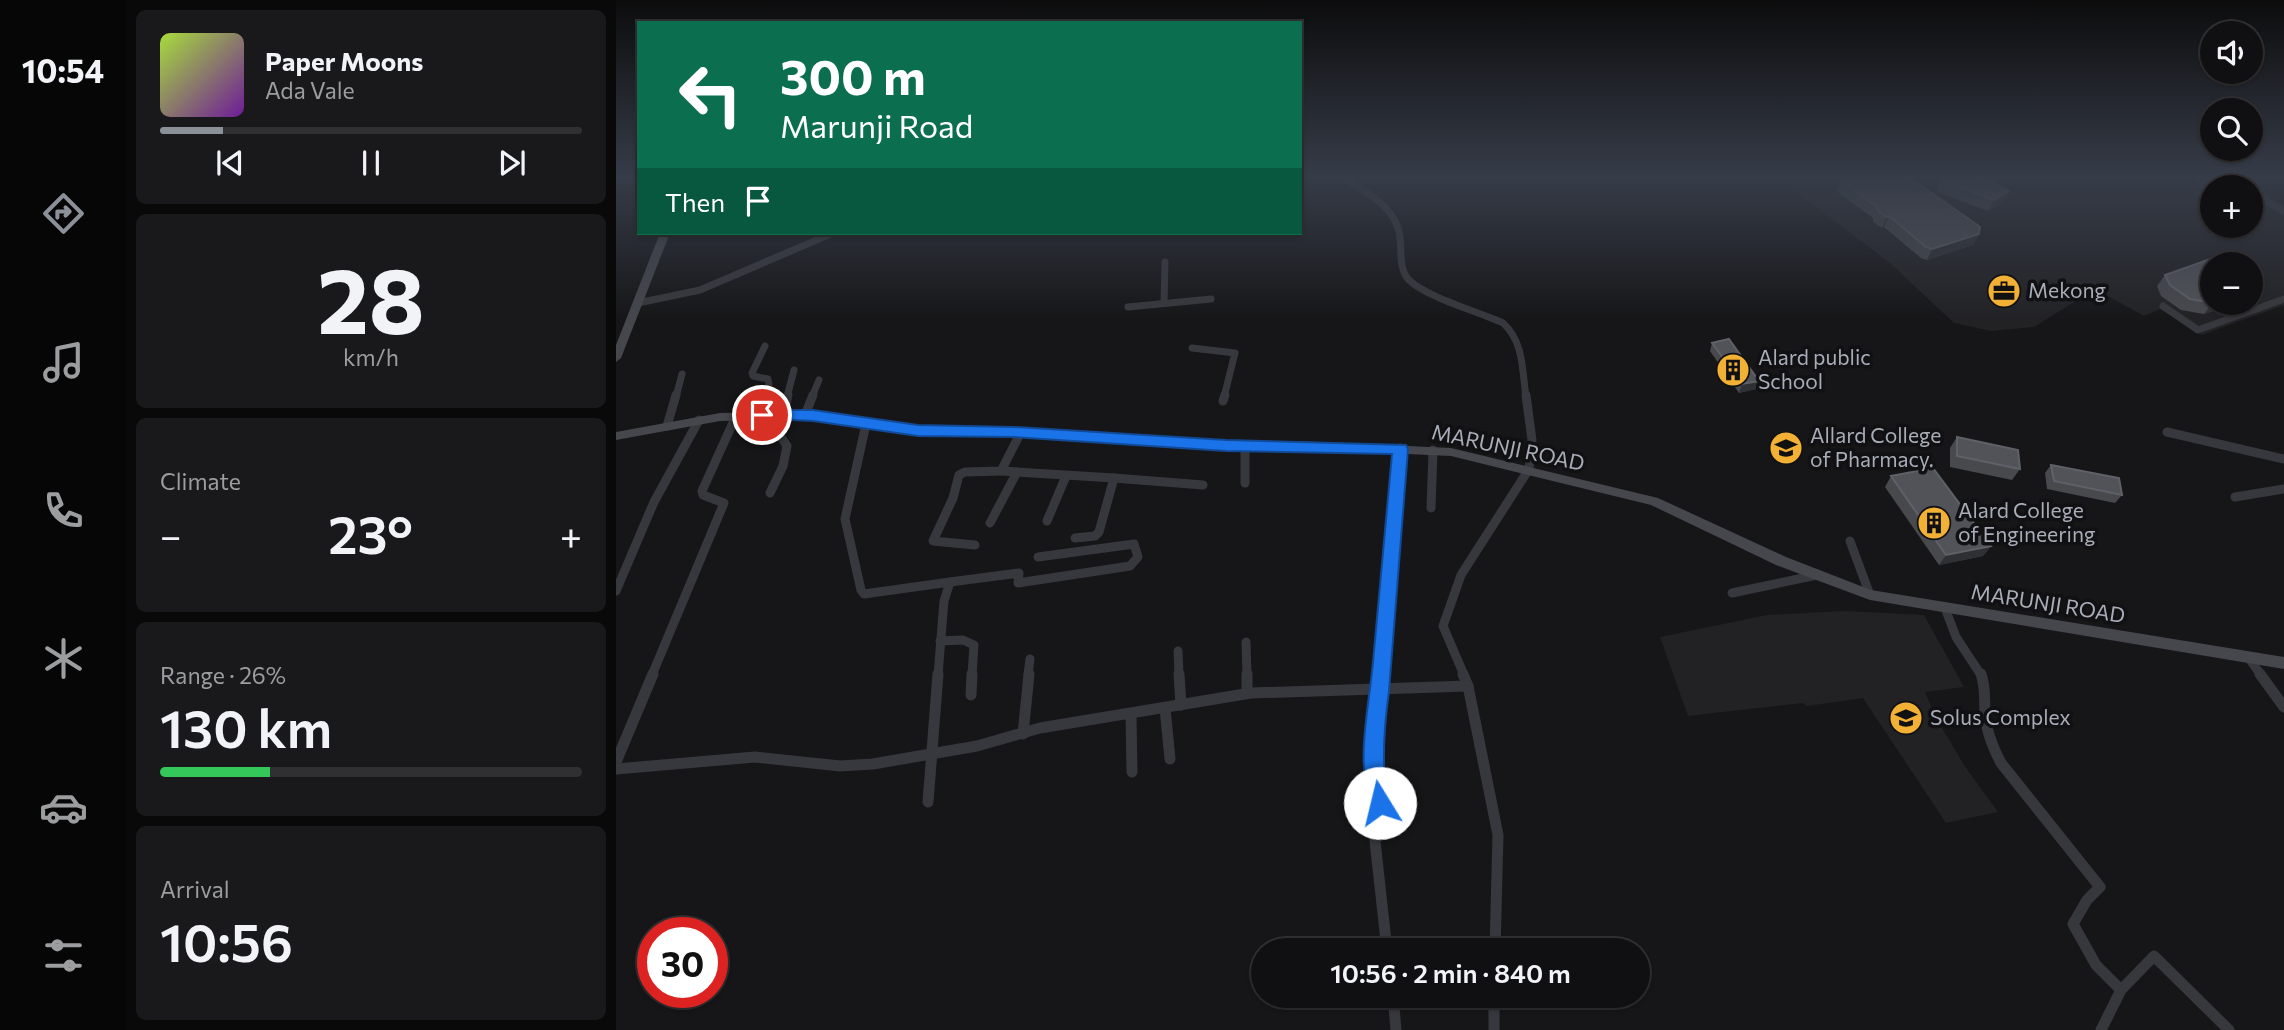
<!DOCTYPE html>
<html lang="en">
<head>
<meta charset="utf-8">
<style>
	body { margin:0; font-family:Commissioner,sans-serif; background:#19191b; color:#f1f3f6; height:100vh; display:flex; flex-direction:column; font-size:26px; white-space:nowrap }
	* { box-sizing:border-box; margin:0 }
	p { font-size:23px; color:#9c9d9f }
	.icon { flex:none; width:38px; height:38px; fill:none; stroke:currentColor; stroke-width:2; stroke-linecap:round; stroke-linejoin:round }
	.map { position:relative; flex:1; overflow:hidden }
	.drawer { display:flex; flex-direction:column; gap:10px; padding:10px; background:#09090a; width:490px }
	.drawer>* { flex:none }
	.top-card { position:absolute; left:21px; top:21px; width:665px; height:214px; border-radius:0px; box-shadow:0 2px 5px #0004,0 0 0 2px #303032; background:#0b6e4f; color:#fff; overflow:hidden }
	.controls { position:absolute; left:1584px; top:21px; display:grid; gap:14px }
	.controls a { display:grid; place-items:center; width:63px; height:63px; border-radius:50%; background:#101012; box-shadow:0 2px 5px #0004,0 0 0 2px #303032; font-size:35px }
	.speed { position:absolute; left:21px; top:917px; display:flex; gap:14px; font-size:35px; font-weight:700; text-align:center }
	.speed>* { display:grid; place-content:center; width:91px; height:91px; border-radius:50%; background:#101012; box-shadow:0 2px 5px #0004,0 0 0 2px #303032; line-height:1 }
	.speed .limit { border:10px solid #d22; background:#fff; color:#111 }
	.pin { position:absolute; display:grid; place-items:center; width:60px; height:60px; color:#fff; margin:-30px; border:4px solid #fff; border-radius:50%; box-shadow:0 2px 7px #0007 }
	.me { position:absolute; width:77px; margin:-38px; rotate:351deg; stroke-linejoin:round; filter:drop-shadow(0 0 5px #0008) }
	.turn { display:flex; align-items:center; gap:24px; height:147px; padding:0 28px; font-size:32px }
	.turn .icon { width:91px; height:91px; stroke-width:2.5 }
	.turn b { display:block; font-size:49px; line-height:60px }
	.then { display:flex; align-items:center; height:66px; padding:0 28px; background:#0003; gap:14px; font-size:26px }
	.big { font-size:52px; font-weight:600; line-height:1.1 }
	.drawer .card { flex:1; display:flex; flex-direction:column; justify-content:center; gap:10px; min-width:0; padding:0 24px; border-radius:10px; background:#19191b }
	.drawer .dial { align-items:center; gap:0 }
	.dial b { font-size:91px; line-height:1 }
	.song { display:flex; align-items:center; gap:21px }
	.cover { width:84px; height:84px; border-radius:10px; background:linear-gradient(135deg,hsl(80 70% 55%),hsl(280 70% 35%)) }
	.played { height:7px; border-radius:4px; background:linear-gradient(90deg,#8c9099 15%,#303032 15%) }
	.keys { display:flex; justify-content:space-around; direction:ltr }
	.heat { display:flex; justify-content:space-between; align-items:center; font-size:38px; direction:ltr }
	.charge { height:10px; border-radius:5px; background:linear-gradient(90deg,#34c759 26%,#303032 0) }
	.trip { position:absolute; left:635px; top:938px; width:399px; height:70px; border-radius:35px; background:#101012; box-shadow:0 2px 5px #0004,0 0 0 2px #303032; font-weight:600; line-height:70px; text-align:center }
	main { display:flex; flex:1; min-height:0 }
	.tab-bar { display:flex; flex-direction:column; width:126px; justify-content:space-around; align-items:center; background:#060607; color:#9c9d9f }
	.tab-bar .icon { width:49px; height:49px }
	.tab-bar .selected { color:#8c9099 }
	.tab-bar b { font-size:32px; color:#f1f3f6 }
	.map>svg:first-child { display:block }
</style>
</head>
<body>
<main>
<nav class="tab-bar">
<b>10:54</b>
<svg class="icon selected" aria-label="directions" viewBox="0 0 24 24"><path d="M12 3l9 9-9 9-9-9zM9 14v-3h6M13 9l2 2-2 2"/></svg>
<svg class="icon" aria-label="music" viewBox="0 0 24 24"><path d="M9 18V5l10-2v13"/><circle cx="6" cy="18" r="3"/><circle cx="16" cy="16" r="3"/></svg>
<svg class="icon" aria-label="phone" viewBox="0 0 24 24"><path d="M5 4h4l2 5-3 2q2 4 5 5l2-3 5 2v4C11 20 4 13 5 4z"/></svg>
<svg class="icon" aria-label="climate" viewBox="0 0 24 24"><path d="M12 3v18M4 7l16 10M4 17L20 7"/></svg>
<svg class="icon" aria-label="car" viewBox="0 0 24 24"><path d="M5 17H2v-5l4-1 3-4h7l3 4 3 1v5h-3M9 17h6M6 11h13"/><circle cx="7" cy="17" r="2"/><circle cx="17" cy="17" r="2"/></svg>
<svg class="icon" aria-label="filters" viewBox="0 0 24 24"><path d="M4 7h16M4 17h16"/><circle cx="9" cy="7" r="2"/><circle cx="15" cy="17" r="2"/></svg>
</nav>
<section class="drawer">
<div class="card">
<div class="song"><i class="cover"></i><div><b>Paper Moons</b><p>Ada Vale</p></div></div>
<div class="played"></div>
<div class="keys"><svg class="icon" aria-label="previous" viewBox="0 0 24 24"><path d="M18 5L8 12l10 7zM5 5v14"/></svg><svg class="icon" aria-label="pause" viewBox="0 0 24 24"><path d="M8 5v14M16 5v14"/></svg><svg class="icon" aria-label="next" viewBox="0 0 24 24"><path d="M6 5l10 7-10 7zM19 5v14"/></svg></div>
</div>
<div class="card dial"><b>28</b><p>km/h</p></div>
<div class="card"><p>Climate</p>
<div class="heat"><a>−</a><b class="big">23°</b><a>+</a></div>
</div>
<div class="card"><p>Range · 26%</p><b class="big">130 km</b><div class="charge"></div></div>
<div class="card"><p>Arrival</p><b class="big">10:56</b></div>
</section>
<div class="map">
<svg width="1668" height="1030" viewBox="0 0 1668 1030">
	<rect width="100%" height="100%" fill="#161618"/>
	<g fill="#222225" fill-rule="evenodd">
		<path d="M1165,177H1629L1668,205V305L1586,335L1544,309L1528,316L1479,289L1418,327L1375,331L1338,323L1275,264L1171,185ZM1596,187H1634V226H1596ZM1596,264H1634V303H1596Z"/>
		<polygon points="1229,611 1308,615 1348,687 1309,692 1321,720 1350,768 1382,812 1330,823 1247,698 1191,706 1187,703 1072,716 1044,637 1151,615"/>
	</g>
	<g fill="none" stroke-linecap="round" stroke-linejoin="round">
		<g stroke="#37383d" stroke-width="7">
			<path d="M727,177C747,191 774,203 782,228C788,244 780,266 793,280C810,297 863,312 887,323C908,342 906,370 910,397"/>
			<polyline points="1583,177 1596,203"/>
			<polyline points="1616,177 1631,187"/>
			<polyline points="1634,190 1668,212"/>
			<polyline points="22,303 84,290 217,233"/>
			<polyline points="548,303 549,262"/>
			<polyline points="1547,306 1582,330 1668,299"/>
			<polyline points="512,307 595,299"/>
			<polyline points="576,348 619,353 608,397"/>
			<polyline points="60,397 66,374"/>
			<polyline points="148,397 153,384 152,379 137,376 136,373 149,346"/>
			<polyline points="171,397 178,370"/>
			<polyline points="196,397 203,380"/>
		</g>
		<g stroke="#37383d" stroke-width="9">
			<polyline points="607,401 609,395"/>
			<polyline points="140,415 148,395"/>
			<polyline points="189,415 197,395"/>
			<polyline points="250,424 229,519 245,590 248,594 334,582 328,601 322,675"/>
			<polyline points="51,426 60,395"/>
			<polyline points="1551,432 1668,459"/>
			<polyline points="629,446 629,483"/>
			<polyline points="385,471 498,478 483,532 479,536 459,538"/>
			<polyline points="498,478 587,485"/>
			<polyline points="154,493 167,466 171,446 163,434 172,395"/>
			<polyline points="1619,497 1668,489"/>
			<polyline points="815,508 817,450"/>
			<polyline points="431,521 450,476"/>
			<polyline points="374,523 401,472"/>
			<polyline points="1234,541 1254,595"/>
			<polyline points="359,545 317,541 337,498 343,475 349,472 385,471 405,432"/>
			<polyline points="334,582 403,573 402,583 514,566 522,557 518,544 422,557"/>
			<polyline points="0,591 38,502 83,420"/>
			<polyline points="1116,593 1201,575"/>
			<polyline points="1329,608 1340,637 1365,675"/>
			<polyline points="324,641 347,640 358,645 356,675"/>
			<polyline points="630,642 631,675"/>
			<polyline points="562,651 563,675"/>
			<polyline points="1632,657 1645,675"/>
			<polyline points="36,675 108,503 87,495 86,491 120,416"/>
			<polyline points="412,675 414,659"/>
			<polyline points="765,675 784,448"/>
			<polyline points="848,675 827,626 845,575 913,469 916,440 910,395"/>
		</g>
		<g stroke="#37383d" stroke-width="11">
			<polyline points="563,674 565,705"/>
			<polyline points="631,674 631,693"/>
			<polyline points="765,674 758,730 759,779 764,803 757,823 771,950"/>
			<polyline points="847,674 852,686 882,835 879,950"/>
			<path d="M1365,674C1370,688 1368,698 1369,713C1370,731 1377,748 1385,763L1484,887L1471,900L1457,924L1480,965L1505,990"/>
			<polyline points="1644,674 1668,707"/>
			<polyline points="355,695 356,674"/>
			<polyline points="549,708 554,759"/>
			<polyline points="515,714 516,772"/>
			<polyline points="407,734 413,674"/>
			<polyline points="0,762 37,674"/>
			<polyline points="0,769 139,757 224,766 257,764 361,746 424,728 635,693 852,686"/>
			<polyline points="312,802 322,674"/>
			<polyline points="777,996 780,1030"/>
			<polyline points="878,996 878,1030"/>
			<polyline points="1485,1030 1505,990 1538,956 1613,1030"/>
		</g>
		<g fill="#45474d" fill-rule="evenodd">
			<polygon points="44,233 54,233 5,358 0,362 0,345"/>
			<polygon points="189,411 302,426 398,428 610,441 683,441 835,448 1042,498 1170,557 1255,590 1668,657 1668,669 1254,600 1160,565 1035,505 835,456 683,449 610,449 398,436 302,434 189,419 104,421 0,440 0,432 104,413"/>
		</g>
	</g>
	<g fill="#47494d">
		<polygon points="1325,177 1362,177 1393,191 1387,202 1372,211 1320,191"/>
		<polygon points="1224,180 1363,234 1357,245 1311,260 1305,258 1268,227 1266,228 1257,222 1257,218 1220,191"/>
		<polygon points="1549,275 1621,303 1588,314 1565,310 1545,296 1541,286"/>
		<polygon points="1096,343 1140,389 1123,393 1094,351"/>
		<polygon points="1341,437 1404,469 1396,480 1334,467 1334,448"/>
		<polygon points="1435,465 1506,495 1499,503 1431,489 1429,473"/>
		<polygon points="1275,476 1375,546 1367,556 1323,565 1269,487"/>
	</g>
	<g fill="#2f3033">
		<polygon points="1393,191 1387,202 1372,211 1378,200"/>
		<polygon points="1273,216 1268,227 1266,228 1270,217"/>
		<polygon points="1363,234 1357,245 1311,260 1316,249"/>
		<polygon points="1647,286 1638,297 1634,298 1634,290"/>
		<polygon points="1597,303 1621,303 1588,314"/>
		<polygon points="1143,381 1140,389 1123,393 1126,384"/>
		<polygon points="1375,546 1367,556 1323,565 1330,555"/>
	</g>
	<g fill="#525359" stroke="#5f6168" stroke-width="2">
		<polygon points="1233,177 1293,177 1364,227 1363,234 1316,249 1310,247 1273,216 1270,217 1262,211 1261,207 1224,180"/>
		<polygon points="1326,177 1362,177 1370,180 1393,191 1378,200 1325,180"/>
		<polygon points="1597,258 1615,262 1618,264 1596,264 1596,303 1598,303 1597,303 1574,299 1554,285 1549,275"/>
		<polygon points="1634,276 1647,286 1634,290"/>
		<polygon points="1113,339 1143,381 1126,384 1096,343"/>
		<polygon points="1341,437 1402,450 1404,469 1341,456"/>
		<polygon points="1435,465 1503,478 1506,495 1438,481"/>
		<polygon points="1317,468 1375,546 1330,555 1275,476"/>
	</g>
	<linearGradient id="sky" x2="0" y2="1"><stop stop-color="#0c0c0d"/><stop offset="0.55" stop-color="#363c48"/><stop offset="1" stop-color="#363c48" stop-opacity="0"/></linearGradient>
	<rect width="1668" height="321" fill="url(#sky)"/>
	<path fill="#1a73e8" stroke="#114b97" stroke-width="2" d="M146,410H197L302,425L398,427L610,440L790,445L792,449L773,691C769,720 766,748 769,777C770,788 776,799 771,810L764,813L757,810C738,764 753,709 757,662C764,592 770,523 776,454L610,451L398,437L302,436L197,421L141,418L139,415L141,411Z"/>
	<defs>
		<symbol id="office-disc" viewBox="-11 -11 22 22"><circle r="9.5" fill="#f2b134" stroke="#111113"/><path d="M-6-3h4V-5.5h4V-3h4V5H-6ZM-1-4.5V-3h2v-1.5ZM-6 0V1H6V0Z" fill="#111"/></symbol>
		<symbol id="building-disc" viewBox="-11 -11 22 22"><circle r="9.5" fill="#f2b134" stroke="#111113"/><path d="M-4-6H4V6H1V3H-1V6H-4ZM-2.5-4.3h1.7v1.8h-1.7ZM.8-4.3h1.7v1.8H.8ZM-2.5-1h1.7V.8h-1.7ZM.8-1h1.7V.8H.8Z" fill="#111"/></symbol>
		<symbol id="university-disc" viewBox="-11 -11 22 22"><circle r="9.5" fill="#f2b134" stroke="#111113"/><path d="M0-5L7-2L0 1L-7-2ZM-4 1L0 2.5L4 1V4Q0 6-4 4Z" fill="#111"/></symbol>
	</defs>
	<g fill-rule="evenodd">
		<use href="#office-disc" x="1369" y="272" width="38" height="38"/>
		<use href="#building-disc" x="1098" y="351" width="38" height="38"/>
		<use href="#university-disc" x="1151" y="429" width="38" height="38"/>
		<use href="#building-disc" x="1299" y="504" width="38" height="38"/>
		<use href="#university-disc" x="1271" y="699" width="38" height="38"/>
	</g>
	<g text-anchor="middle" stroke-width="7" stroke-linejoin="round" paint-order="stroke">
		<g font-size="21" fill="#a8adb8" stroke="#111113" text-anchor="start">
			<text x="1412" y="298">Mekong</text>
			<text x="1142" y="365">Alard public<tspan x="1142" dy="24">School</tspan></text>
			<text x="1194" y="443">Allard College<tspan x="1194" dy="24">of Pharmacy.</tspan></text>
			<text x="1342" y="518">Alard College<tspan x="1342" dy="24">of Engineering</tspan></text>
			<text x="1314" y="725">Solus Complex</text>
		</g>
		<g font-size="21" fill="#a8adb8" stroke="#111113">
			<text transform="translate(892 448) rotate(12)" y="7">MARUNJI ROAD</text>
			<text transform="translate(1432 604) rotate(9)" y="7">MARUNJI ROAD</text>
		</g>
	</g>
</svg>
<div class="controls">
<a><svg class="icon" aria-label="sound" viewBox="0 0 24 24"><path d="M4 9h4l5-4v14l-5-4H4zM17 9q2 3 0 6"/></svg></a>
<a><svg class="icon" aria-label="search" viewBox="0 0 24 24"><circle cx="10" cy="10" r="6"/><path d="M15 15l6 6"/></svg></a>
<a>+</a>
<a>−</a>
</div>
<div class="speed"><div class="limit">30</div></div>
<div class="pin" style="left:146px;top:415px;background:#d93025"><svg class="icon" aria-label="arrive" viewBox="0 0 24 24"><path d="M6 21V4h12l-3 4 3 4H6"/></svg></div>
<svg class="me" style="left:764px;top:803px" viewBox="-20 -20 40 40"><circle r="19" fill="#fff"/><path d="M0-13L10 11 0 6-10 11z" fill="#1a73e8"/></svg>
<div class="trip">10:56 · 2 min · 840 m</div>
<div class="top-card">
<div class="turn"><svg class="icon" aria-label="left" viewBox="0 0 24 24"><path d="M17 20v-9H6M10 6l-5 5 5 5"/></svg><div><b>300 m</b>Marunji Road</div></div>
<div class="then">Then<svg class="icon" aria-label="arrive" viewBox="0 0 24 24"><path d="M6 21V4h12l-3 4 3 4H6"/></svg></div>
</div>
</div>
</main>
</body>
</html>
